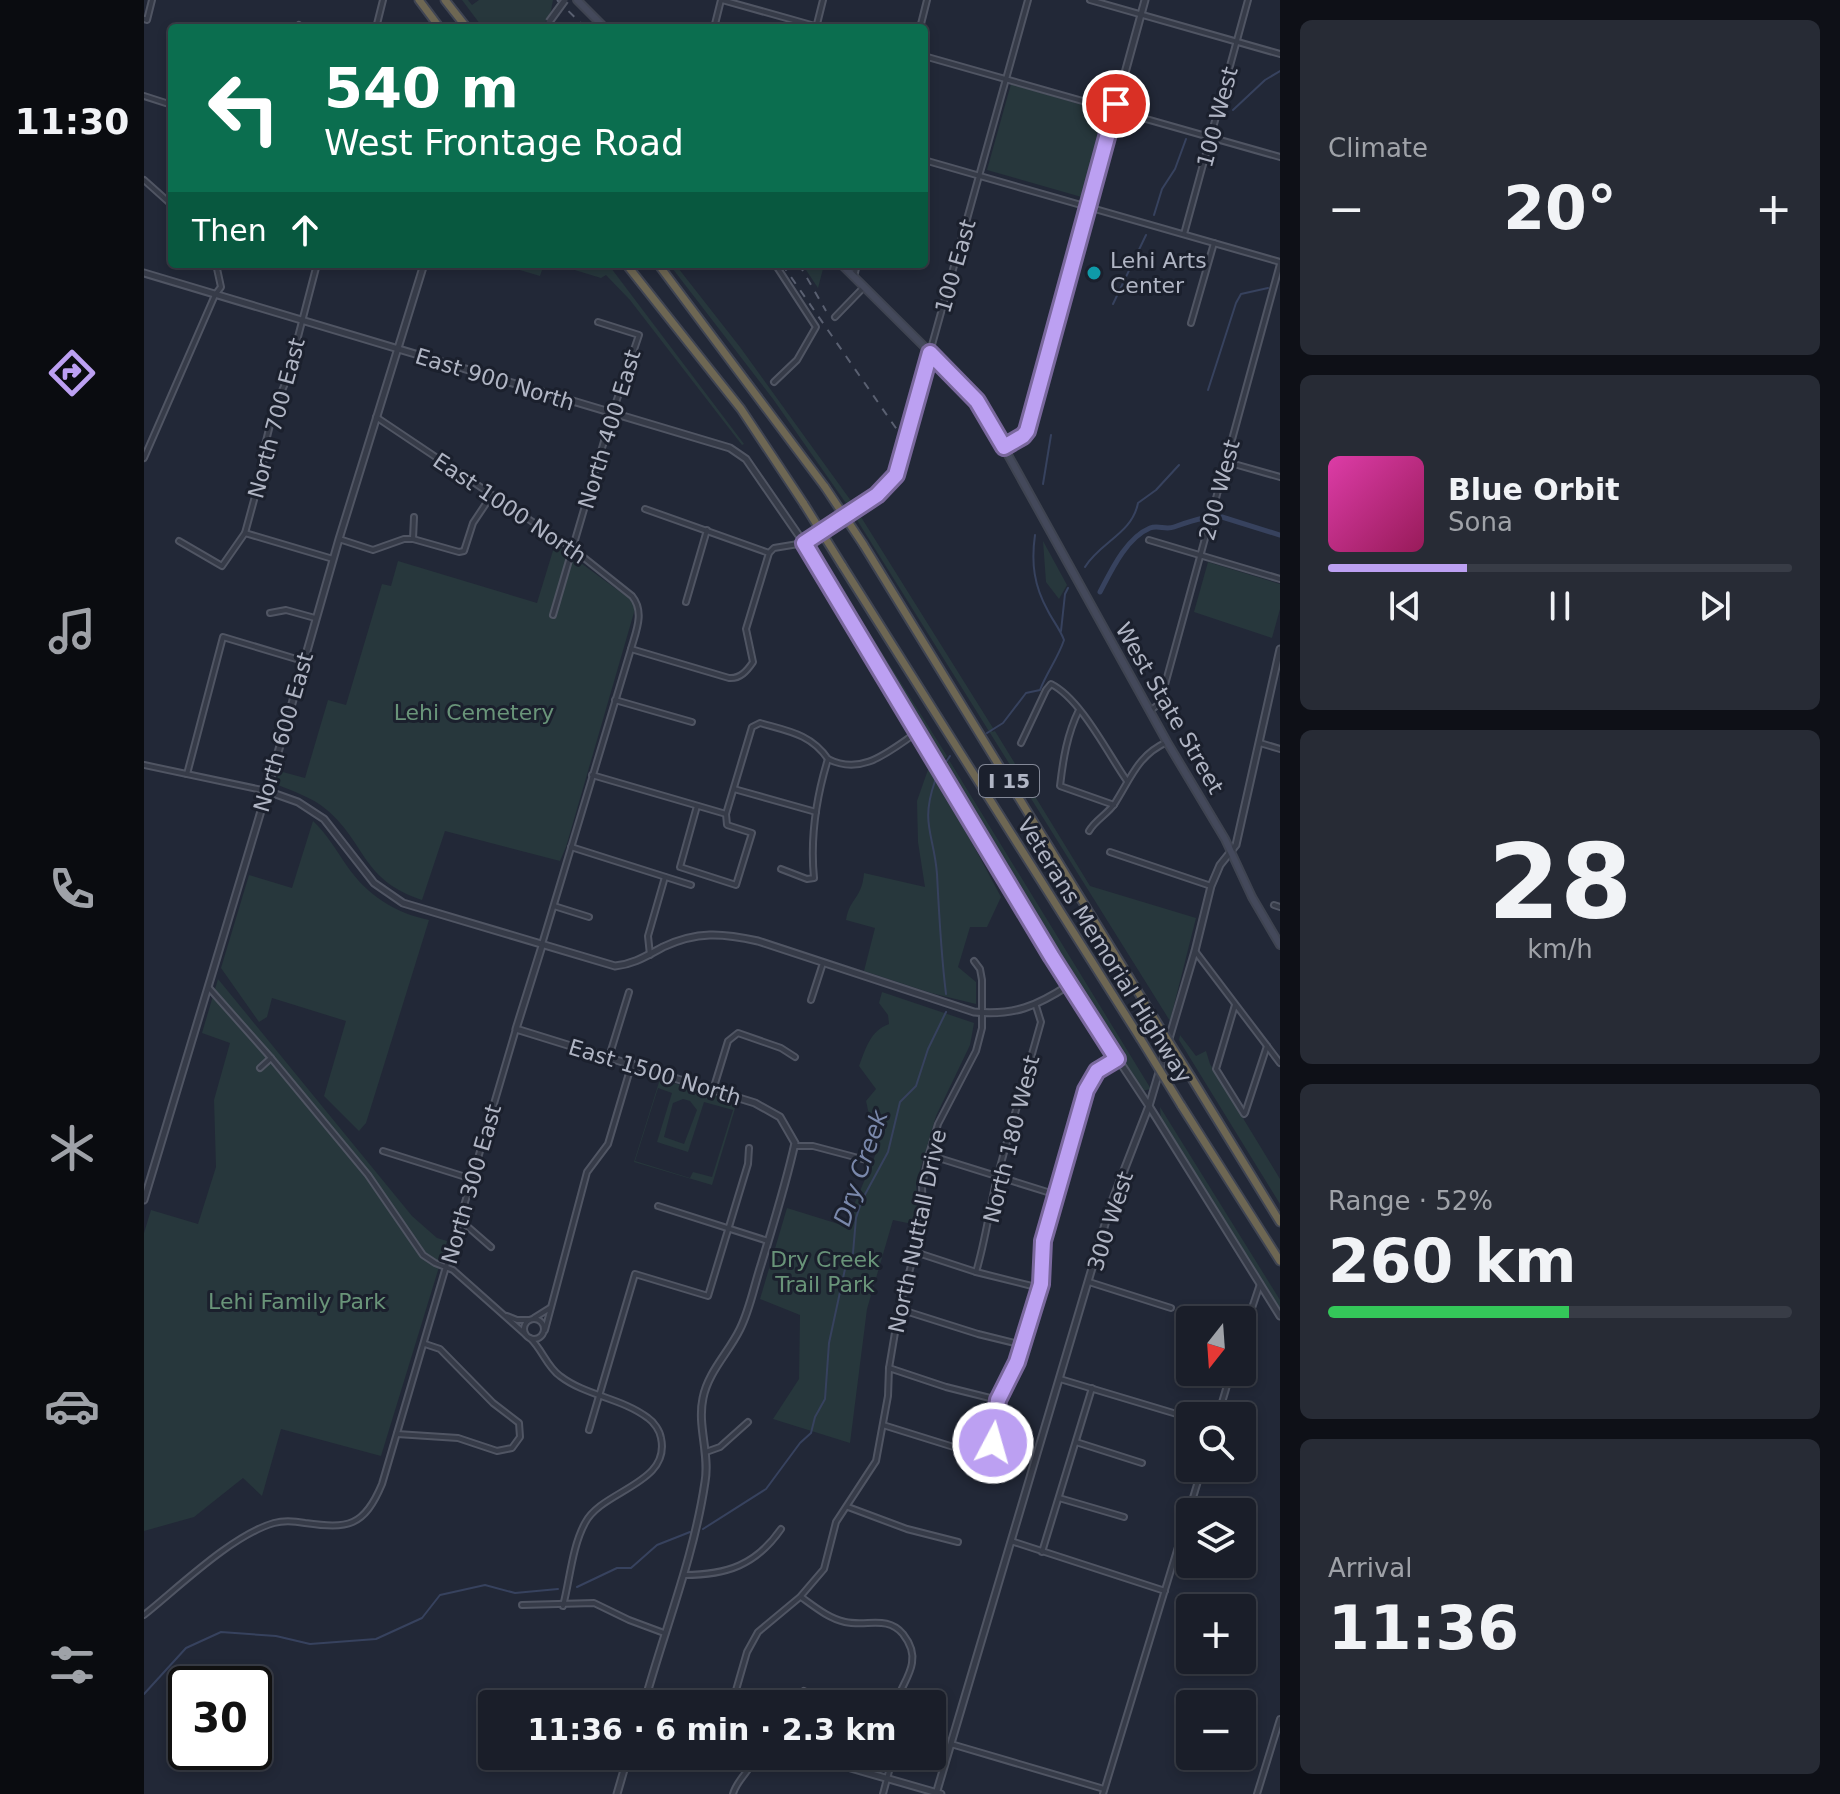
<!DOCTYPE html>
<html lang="en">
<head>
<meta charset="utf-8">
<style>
	body { margin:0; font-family:"DejaVu Sans",sans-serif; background:#272b35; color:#f1f3f6; height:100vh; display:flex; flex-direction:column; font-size:30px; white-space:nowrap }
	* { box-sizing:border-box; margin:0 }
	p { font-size:26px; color:#9fa2a8 }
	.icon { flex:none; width:44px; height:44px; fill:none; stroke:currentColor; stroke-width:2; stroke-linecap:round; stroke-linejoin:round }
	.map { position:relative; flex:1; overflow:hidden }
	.side { display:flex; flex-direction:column; gap:20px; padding:20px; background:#0e1017; width:560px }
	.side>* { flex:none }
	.hud { position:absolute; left:24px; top:24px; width:760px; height:244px; border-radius:8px; box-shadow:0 4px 12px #0003,0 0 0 2px #383c46; background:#0b6e4f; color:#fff; overflow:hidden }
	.needle { width:52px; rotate:197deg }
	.fabs { position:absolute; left:1032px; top:1306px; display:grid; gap:16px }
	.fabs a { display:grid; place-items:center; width:80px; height:80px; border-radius:8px; background:#1a1e29; box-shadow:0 4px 12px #0003,0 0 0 2px #383c46; font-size:40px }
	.speed { position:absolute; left:24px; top:1666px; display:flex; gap:16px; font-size:40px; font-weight:700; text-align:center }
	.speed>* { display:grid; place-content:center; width:104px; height:104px; border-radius:50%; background:#1a1e29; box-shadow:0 4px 12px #0003,0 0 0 2px #383c46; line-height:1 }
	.speed .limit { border:4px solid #111; border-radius:12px; background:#fff; color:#111 }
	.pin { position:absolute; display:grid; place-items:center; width:68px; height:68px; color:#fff; margin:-34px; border:4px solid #fff; border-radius:50%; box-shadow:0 2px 8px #0007 }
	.me { position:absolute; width:88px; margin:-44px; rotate:6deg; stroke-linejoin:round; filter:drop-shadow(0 0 6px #0008) }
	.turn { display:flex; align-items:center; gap:28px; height:168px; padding:0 24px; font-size:36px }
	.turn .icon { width:104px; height:104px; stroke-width:2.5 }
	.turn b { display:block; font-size:56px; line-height:68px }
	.then { display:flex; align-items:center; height:76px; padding:0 24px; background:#0003; gap:16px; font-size:30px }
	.big { font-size:60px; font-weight:700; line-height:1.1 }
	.side .widget { flex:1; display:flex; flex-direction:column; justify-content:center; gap:12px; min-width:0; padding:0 28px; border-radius:12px; background:#272b35 }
	.side .dial { align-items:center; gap:0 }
	.dial b { font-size:104px; line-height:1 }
	.song { display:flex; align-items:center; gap:24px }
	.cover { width:96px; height:96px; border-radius:12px; background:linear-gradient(135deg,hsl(320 70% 55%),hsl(330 70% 35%)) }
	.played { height:8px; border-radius:4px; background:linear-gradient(90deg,#bca0f2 30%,#383c46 30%) }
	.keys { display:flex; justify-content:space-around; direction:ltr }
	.heat { display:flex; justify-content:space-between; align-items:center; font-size:44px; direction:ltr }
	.charge { height:12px; border-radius:6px; background:linear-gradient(90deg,#34c759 52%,#383c46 0) }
	.trip { position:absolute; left:334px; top:1690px; width:468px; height:80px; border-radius:8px; background:#1a1e29; box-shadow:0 4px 12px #0003,0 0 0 2px #383c46; font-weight:700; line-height:80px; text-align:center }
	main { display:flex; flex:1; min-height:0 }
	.menu { display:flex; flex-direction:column; width:144px; justify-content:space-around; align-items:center; background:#0a0c10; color:#9fa2a8 }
	.menu .icon { width:56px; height:56px }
	.menu .selected { color:#bca0f2 }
	.menu b { font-size:36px; color:#f1f3f6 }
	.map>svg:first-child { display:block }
</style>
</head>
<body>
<main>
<nav class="menu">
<b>11:30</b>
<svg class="icon selected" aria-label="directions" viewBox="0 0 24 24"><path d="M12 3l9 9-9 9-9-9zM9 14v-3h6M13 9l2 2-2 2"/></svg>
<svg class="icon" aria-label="music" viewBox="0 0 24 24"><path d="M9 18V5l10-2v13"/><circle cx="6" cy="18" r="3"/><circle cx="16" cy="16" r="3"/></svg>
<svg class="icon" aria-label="phone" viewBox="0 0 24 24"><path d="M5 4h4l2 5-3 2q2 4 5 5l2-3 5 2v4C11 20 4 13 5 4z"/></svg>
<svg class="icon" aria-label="climate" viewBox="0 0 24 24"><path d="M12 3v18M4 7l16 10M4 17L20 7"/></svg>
<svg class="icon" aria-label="car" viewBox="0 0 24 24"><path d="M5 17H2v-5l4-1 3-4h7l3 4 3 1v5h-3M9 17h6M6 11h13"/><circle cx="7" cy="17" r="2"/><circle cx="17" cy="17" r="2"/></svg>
<svg class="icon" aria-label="filters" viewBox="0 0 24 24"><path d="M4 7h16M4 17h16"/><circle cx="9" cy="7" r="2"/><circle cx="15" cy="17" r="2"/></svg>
</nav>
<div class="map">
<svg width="1136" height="1794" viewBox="0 0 1136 1794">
	<rect width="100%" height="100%" fill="#222837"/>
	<g fill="#27373c" fill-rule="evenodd">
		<polygon points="318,0 324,0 328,5 335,0 409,0 406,16 397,28 339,28"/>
		<polygon points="867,84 965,113 941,198 843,170"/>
		<polygon points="356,264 400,264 396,276"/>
		<polygon points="411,264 464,264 600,444 598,445 486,300 462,275 457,278"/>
		<polygon points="525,264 531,264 596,347 710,505 706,509 629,399"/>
		<polygon points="658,264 680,265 674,288"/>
		<polygon points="717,517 849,728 848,732 851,731 946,886 1052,918 1026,1021 713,520"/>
		<polygon points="899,541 923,585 915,599 902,582"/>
		<path d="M411,544L486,599L491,609L422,847L416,861L301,831L278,900C218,880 223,845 183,810C168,797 150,792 132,784L135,771L161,778L184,700L202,705L238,584L247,586L254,561L393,603Z"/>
		<polygon points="672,548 803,756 798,764 672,554"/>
		<polygon points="1064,562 1136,584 1136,609 1128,638 1050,612"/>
		<polygon points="805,760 1007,1089 998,1091 873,893 858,858 843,840 801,768"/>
		<path d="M786,764L857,897L843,927H826L814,967L832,982V1004L787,993L720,971L731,928L702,920C706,897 718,899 720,873L781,887L774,842L773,801Z"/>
		<path d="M169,821C183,834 192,850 203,866C223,895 251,913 285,920L222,1123L215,1131L180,1096L202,1021L128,998L123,1017L115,1022L77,968L105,875L148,888Z"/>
		<polygon points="74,979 268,1216 293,1238 303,1241 237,1456 137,1429 118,1496 99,1478 50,1517 0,1531 0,1233 7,1210 54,1224 72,1167 70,1100 86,1043 58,1033"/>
		<path d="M738,992L830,1023L826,1045L792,1116L772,1184L775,1216L773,1225L749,1220L723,1309L706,1443L629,1419L655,1379L656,1315L616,1299L643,1208L701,1226L733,1151L722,1101L732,1089L715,1066C722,1048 726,1031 745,1024L744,1015L735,1003Z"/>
		<polygon points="1036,1035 1052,1056 1062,1051 1066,1064 1136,1179 1136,1204 1035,1040"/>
		<path d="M516,1079L593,1102L568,1185L490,1162ZM514,1088L528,1093L513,1142L544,1152L560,1102L589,1110L568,1177L549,1172L546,1178L491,1161ZM539,1099L546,1101L553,1110L540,1144L520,1137L529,1103Z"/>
		<polygon points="1016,1107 1136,1300 1136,1308 1017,1119"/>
	</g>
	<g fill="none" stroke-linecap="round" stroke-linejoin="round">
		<g stroke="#37425e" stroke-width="2">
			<polyline points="1089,110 1121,80 1136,71"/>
			<polyline points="1010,215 1018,189 1031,169 1042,139"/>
			<polyline points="969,304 1002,235"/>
			<polyline points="1064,390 1092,303 1097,294 1124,288"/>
			<polyline points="899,484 907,435"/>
			<path d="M941,567C956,542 988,534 994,503L1012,490L1035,465"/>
			<polyline points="917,631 921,594 924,588"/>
			<path d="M843,733L859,723L882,693L896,690C903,672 914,658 920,640C916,629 909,621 904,611C890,586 887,563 891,535"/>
			<polyline points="798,768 806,756"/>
			<path d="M791,781C776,824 790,834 793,874C795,914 797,954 802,994"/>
			<polyline points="559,1529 622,1489 656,1443 667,1433 671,1417 681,1399 685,1343 701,1269 709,1253 712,1218 718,1200 744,1152 756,1102 772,1086 784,1049 802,1012"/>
			<polyline points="433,1587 473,1568 487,1568 513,1545 546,1532"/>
			<polyline points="0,1694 42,1648 77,1632 132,1636 166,1644 232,1639 278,1618 296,1595 341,1585 371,1593 414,1589"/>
		</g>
		<g stroke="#37425e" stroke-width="5">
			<polyline points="1078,517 1136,535"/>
			<path d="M956,592C967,571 982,538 1006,528C1014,525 1022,530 1030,527C1041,523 1049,520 1060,518"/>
		</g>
		<defs>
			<g id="minor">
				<polyline points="578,0 678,28"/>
				<polyline points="946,0 1136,54"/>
				<polyline points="0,19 3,20 8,0"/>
				<polyline points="153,28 155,25"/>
				<polyline points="232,28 239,0"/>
				<polyline points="570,28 577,0"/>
				<polyline points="672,28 679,0"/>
				<polyline points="776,28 783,0"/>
				<polyline points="780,56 1136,157"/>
				<polyline points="0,96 28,105"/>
				<polyline points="780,160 1136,262"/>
				<polyline points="0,180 28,205"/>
				<polyline points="1040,234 1104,0"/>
				<polyline points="710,277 713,264"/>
				<polyline points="691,317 720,287"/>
				<polyline points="1047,323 1070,243"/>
				<polyline points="786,352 884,0"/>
				<polyline points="630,382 653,360 672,327 631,264"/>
				<path d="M232,417L429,549L488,596C501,612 492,631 487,649L398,944"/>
				<polyline points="0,458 71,295 77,287 72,264"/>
				<polyline points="1083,462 1136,477"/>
				<polyline points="501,509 625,553"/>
				<polyline points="101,533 189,559"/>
				<polyline points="195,539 229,550 260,539 269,539 315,552 320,551 329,523 347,496"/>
				<polyline points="269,539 270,517"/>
				<polyline points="1005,540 1136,579"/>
				<polyline points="35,541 78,566 101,533 119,467 121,445 130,409 143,379 173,264"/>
				<polyline points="542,602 563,530"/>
				<polyline points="126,613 142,610 171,618"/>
				<polyline points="409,615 468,414 495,335 454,322"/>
				<path d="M487,649L585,678C596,679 603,671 609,662L602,629L625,553L630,548L660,543"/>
				<polyline points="471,700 548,722"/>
				<path d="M935,710C923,734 919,760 916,786L970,805"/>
				<polyline points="1006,711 1016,703 1136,264"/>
				<path d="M877,743L902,690L907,684C937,699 964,754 983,781"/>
				<polyline points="1116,743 1136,749"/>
				<path d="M684,759C718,776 744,752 772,733"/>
				<polyline points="0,765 123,791"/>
				<polyline points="43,774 79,637 159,661"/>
				<polyline points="448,775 582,814"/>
				<polyline points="590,789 672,812"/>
				<path d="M553,806L536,867L592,885L608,833L583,825L582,814L608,727L616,723C644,731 667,734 684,759"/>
				<path d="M945,831C951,820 964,814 971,803C987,778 994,755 1023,742"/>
				<polyline points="427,847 547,885"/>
				<polyline points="966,852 1067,886"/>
				<path d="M637,869L663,879L670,878C666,837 672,798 684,759"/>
				<polyline points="1130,905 1136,907"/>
				<polyline points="410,906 445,917"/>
				<polyline points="1051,951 1136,1063"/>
				<polyline points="506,955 504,936 521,877"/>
				<polyline points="65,988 127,1058 116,1068"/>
				<polyline points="667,1000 679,963"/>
				<polyline points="1091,1005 1072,1069 1100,1114"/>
				<polyline points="465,1057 485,992"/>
				<polyline points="127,1058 224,1175 279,1255 291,1263 309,1270 381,1334"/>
				<polyline points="569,1090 584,1041 594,1033 637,1048 651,1057"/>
				<polyline points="1101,1113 1123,1046"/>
				<polyline points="650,1146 669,1146 722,1160"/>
				<polyline points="239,1151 328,1179"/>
				<polyline points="785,1155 913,1195"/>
				<polyline points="514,1206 624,1241"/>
				<polyline points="316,1220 347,1247"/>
				<polyline points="771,1252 832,1272 896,1288"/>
				<path d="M832,1272C841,1242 845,1212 852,1182C866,1129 882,1076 897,1022L892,1006"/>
				<polyline points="945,1282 1027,1308"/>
				<polyline points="755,1309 834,1334 879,1345"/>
				<polyline points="363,1316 373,1320 385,1320"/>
				<polyline points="390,1318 406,1308"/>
				<circle cx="390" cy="1329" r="10"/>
				<polyline points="401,1330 443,1172 464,1144 488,1063"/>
				<path d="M386,1338C398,1349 403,1367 416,1376C442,1396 478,1398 504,1418C510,1422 516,1431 517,1438C527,1484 458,1490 441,1523C428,1547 426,1579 419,1606"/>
				<polyline points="1098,1338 1116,1284"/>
				<polyline points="745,1368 802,1387 854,1400"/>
				<polyline points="916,1379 1046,1418"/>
				<polyline points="1074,1416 1087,1372"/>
				<polyline points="739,1425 845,1458 854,1400 873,1362 897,1284 899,1241 942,1090 953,1071 973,1059"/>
				<polyline points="445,1430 491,1274 564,1296 604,1164 605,1148"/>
				<polyline points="253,1434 314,1438 353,1451 368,1448 376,1437 375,1423 349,1403 296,1349 281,1344"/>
				<polyline points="932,1442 998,1463"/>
				<polyline points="562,1452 576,1447 604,1422"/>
				<polyline points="915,1498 980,1517"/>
				<polyline points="704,1507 763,1529 814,1542"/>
				<polyline points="867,1541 1021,1591"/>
				<polyline points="898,1552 948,1388"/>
				<path d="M540,1575C583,1575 612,1565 637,1529"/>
				<path d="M657,1597C671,1607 684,1618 701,1622C723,1627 743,1615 759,1634C766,1643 770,1652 768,1663C766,1677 755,1690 752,1704"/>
				<polyline points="378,1605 450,1603 485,1620 520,1633"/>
				<path d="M0,1615C35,1587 88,1535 130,1523C141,1520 150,1521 161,1523C204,1529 220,1527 238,1484L372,1029"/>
				<polyline points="660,1691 684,1704"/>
				<polyline points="588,1704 603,1652 614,1632 656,1597 680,1569 692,1522 732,1461 744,1396 745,1368 755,1309 779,1222 778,1185 785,1154 794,1124 832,1051 838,1028 838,980 836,969 830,961"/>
				<polyline points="807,1744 960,1789"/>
				<path d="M589,1794C593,1779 607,1771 611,1756"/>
				<polyline points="739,1794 749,1756"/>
				<polyline points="959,1794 1058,1468"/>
				<polyline points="1113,1794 1136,1719"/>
			</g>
			<g id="tertiary">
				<polyline points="0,273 586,448 602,459 660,543 925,985 1005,1106 1136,1316"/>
				<polyline points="860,447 879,436 884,426 1001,0"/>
				<polyline points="660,543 733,495 752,475 786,353"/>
				<path d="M123,791L154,802L180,819L230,883L259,903L471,966C490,964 502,956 519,947C553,931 578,933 614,941L830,1012C870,1016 893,1006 925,985"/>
				<path d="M398,946L372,1029L611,1103L636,1117L651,1143C642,1184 629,1225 617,1265C610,1286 606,1309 596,1329C585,1352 564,1372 559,1398C553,1426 566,1454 561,1482C550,1557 520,1631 500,1704"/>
				<polyline points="0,1200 123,791 195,539 280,264"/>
				<polyline points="665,1756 797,1794"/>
				<polyline points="473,1794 484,1756"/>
				<polyline points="792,1794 967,1204 1005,1106 1051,951 1067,886 1076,865 1092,845 1136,649"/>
			</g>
			<g id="secondary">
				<polyline points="433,0 461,28"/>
				<polyline points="697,264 820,386 843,417 1023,742 1081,839 1108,897 1136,945"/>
			</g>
			<g id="motorway">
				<polyline points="275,0 296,28"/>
				<polyline points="301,0 323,28"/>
				<polyline points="482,264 597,409 660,504"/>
				<polyline points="514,264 681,487"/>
				<polyline points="719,544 1010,1018"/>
				<polyline points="698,565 996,1038"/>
				<polyline points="1047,1077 1136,1222"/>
				<polyline points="1037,1105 1136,1261"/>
			</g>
		</defs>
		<use href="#minor" stroke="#505563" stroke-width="8"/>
		<use href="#tertiary" stroke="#505563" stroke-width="9"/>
		<use href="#secondary" stroke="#3f4451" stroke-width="10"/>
		<use href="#motorway" stroke="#404553" stroke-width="11"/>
		<use href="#minor" stroke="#363b48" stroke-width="4"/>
		<use href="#tertiary" stroke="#363b48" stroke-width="5"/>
		<use href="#secondary" stroke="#44495b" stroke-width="6"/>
		<use href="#motorway" stroke="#6e6753" stroke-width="7"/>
		<g stroke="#5a6071" stroke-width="2" stroke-dasharray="8 8" stroke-linecap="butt">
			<polyline points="413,0 442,28"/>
			<polyline points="638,264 756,434"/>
			<polyline points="655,264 682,311"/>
		</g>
		<defs>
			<polyline id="tertiary-bridge" points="405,22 421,0"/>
			<g id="motorway-bridge">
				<polyline points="681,487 719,544"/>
				<polyline points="660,504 698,565"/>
				<polyline points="1010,1018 1047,1077"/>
				<polyline points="996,1038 1037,1105"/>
			</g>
		</defs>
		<use href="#tertiary-bridge" stroke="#505563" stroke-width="9" stroke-linecap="butt"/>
		<use href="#motorway-bridge" stroke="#404553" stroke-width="11" stroke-linecap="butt"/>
		<use href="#tertiary-bridge" stroke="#363b48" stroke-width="5"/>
		<use href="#motorway-bridge" stroke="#6e6753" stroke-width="7"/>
	</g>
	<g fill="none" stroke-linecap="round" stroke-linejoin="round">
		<defs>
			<polyline id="route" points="849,1443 854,1400 873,1362 897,1284 899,1241 942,1090 953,1071 973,1059 908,957 660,543 733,495 752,475 786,353 833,401 860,447 879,436 883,431 972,104"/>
		</defs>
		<use href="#route" stroke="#7a689d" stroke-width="20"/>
		<use href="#route" stroke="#bca0f2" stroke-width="14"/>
	</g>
	<circle fill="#0f9aa8" stroke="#1b202d" stroke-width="3" cx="950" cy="273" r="8"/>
	<g text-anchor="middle" stroke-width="6" stroke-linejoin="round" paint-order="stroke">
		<rect fill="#1b202d" stroke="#838897" stroke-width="2" x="835" y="765" width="60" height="32" rx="6"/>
		<g font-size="20" font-weight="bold" fill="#b0b5c4">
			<text x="865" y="788">I 15</text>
		</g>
		<g font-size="22" fill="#b0b5c4" stroke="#1b202d">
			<text transform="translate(1073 117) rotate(-75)" y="8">100 West</text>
			<text transform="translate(811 266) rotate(-74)" y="8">100 East</text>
			<text transform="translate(351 379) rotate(17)" y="8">East 900 North</text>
			<text transform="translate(132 418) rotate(-75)" y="8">North 700 East</text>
			<text transform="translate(465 429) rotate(-73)" y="8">North 400 East</text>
			<text transform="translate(1075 490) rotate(-75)" y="8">200 West</text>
			<text transform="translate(366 508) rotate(34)" y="8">East 1000 North</text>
			<text transform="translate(1026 708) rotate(60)" y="8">West State Street</text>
			<text transform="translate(139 732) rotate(-74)" y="8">North 600 East</text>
			<text transform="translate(961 950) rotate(58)" y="8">Veterans Memorial Highway</text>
			<text transform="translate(511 1072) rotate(17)" y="8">East 1500 North</text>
			<text transform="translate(867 1139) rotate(-76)" y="8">North 180 West</text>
			<text transform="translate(327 1184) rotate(-74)" y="8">North 300 East</text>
			<text transform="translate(966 1221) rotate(-72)" y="8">300 West</text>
			<text transform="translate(773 1231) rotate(-78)" y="8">North Nuttall Drive</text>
		</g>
		<g font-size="22" fill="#b0b5c4" stroke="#1b202d" text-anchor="start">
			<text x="966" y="268">Lehi Arts<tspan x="966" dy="25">Center</tspan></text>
		</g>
		<g font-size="22" fill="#699479" stroke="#1b202d">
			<text x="330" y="720">Lehi Cemetery</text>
			<text x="681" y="1267">Dry Creek<tspan x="681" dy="25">Trail Park</tspan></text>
			<text x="153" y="1309">Lehi Family Park</text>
		</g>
		<g font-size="24" font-style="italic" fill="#7a88ab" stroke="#1b202d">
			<text transform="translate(717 1168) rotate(-71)" y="8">Dry Creek</text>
		</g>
	</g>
</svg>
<div class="fabs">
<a><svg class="needle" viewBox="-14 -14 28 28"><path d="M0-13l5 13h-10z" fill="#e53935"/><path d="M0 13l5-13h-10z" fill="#9fa2a8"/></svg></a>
<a><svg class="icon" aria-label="search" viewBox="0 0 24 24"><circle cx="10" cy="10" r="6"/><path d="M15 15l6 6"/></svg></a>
<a><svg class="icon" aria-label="layers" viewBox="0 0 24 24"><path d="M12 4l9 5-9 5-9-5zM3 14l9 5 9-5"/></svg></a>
<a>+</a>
<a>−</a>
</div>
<div class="speed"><div class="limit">30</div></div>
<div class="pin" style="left:972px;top:104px;background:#d93025"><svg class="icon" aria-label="arrive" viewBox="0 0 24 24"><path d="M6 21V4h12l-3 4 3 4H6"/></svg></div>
<svg class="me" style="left:849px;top:1443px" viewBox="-20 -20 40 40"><circle r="17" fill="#bca0f2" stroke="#fff" stroke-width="3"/><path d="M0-11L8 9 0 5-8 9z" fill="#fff"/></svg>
<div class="trip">11:36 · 6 min · 2.3 km</div>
<div class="hud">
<div class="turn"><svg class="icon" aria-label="left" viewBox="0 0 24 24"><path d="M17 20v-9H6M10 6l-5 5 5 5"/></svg><div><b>540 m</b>West Frontage Road</div></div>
<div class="then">Then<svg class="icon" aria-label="ahead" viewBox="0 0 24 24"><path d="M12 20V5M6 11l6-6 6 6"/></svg></div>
</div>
</div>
<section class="side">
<div class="widget"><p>Climate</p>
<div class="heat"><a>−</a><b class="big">20°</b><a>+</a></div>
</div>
<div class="widget">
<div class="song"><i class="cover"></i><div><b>Blue Orbit</b><p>Sona</p></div></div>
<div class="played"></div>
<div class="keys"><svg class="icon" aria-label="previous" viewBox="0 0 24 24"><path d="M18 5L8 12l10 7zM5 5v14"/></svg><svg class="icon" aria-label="pause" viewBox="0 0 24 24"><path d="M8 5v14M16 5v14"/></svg><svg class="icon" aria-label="next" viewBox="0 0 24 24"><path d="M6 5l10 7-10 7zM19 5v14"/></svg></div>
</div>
<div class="widget dial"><b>28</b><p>km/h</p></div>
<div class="widget"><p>Range · 52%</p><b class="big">260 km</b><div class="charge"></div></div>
<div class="widget"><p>Arrival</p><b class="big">11:36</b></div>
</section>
</main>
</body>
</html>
